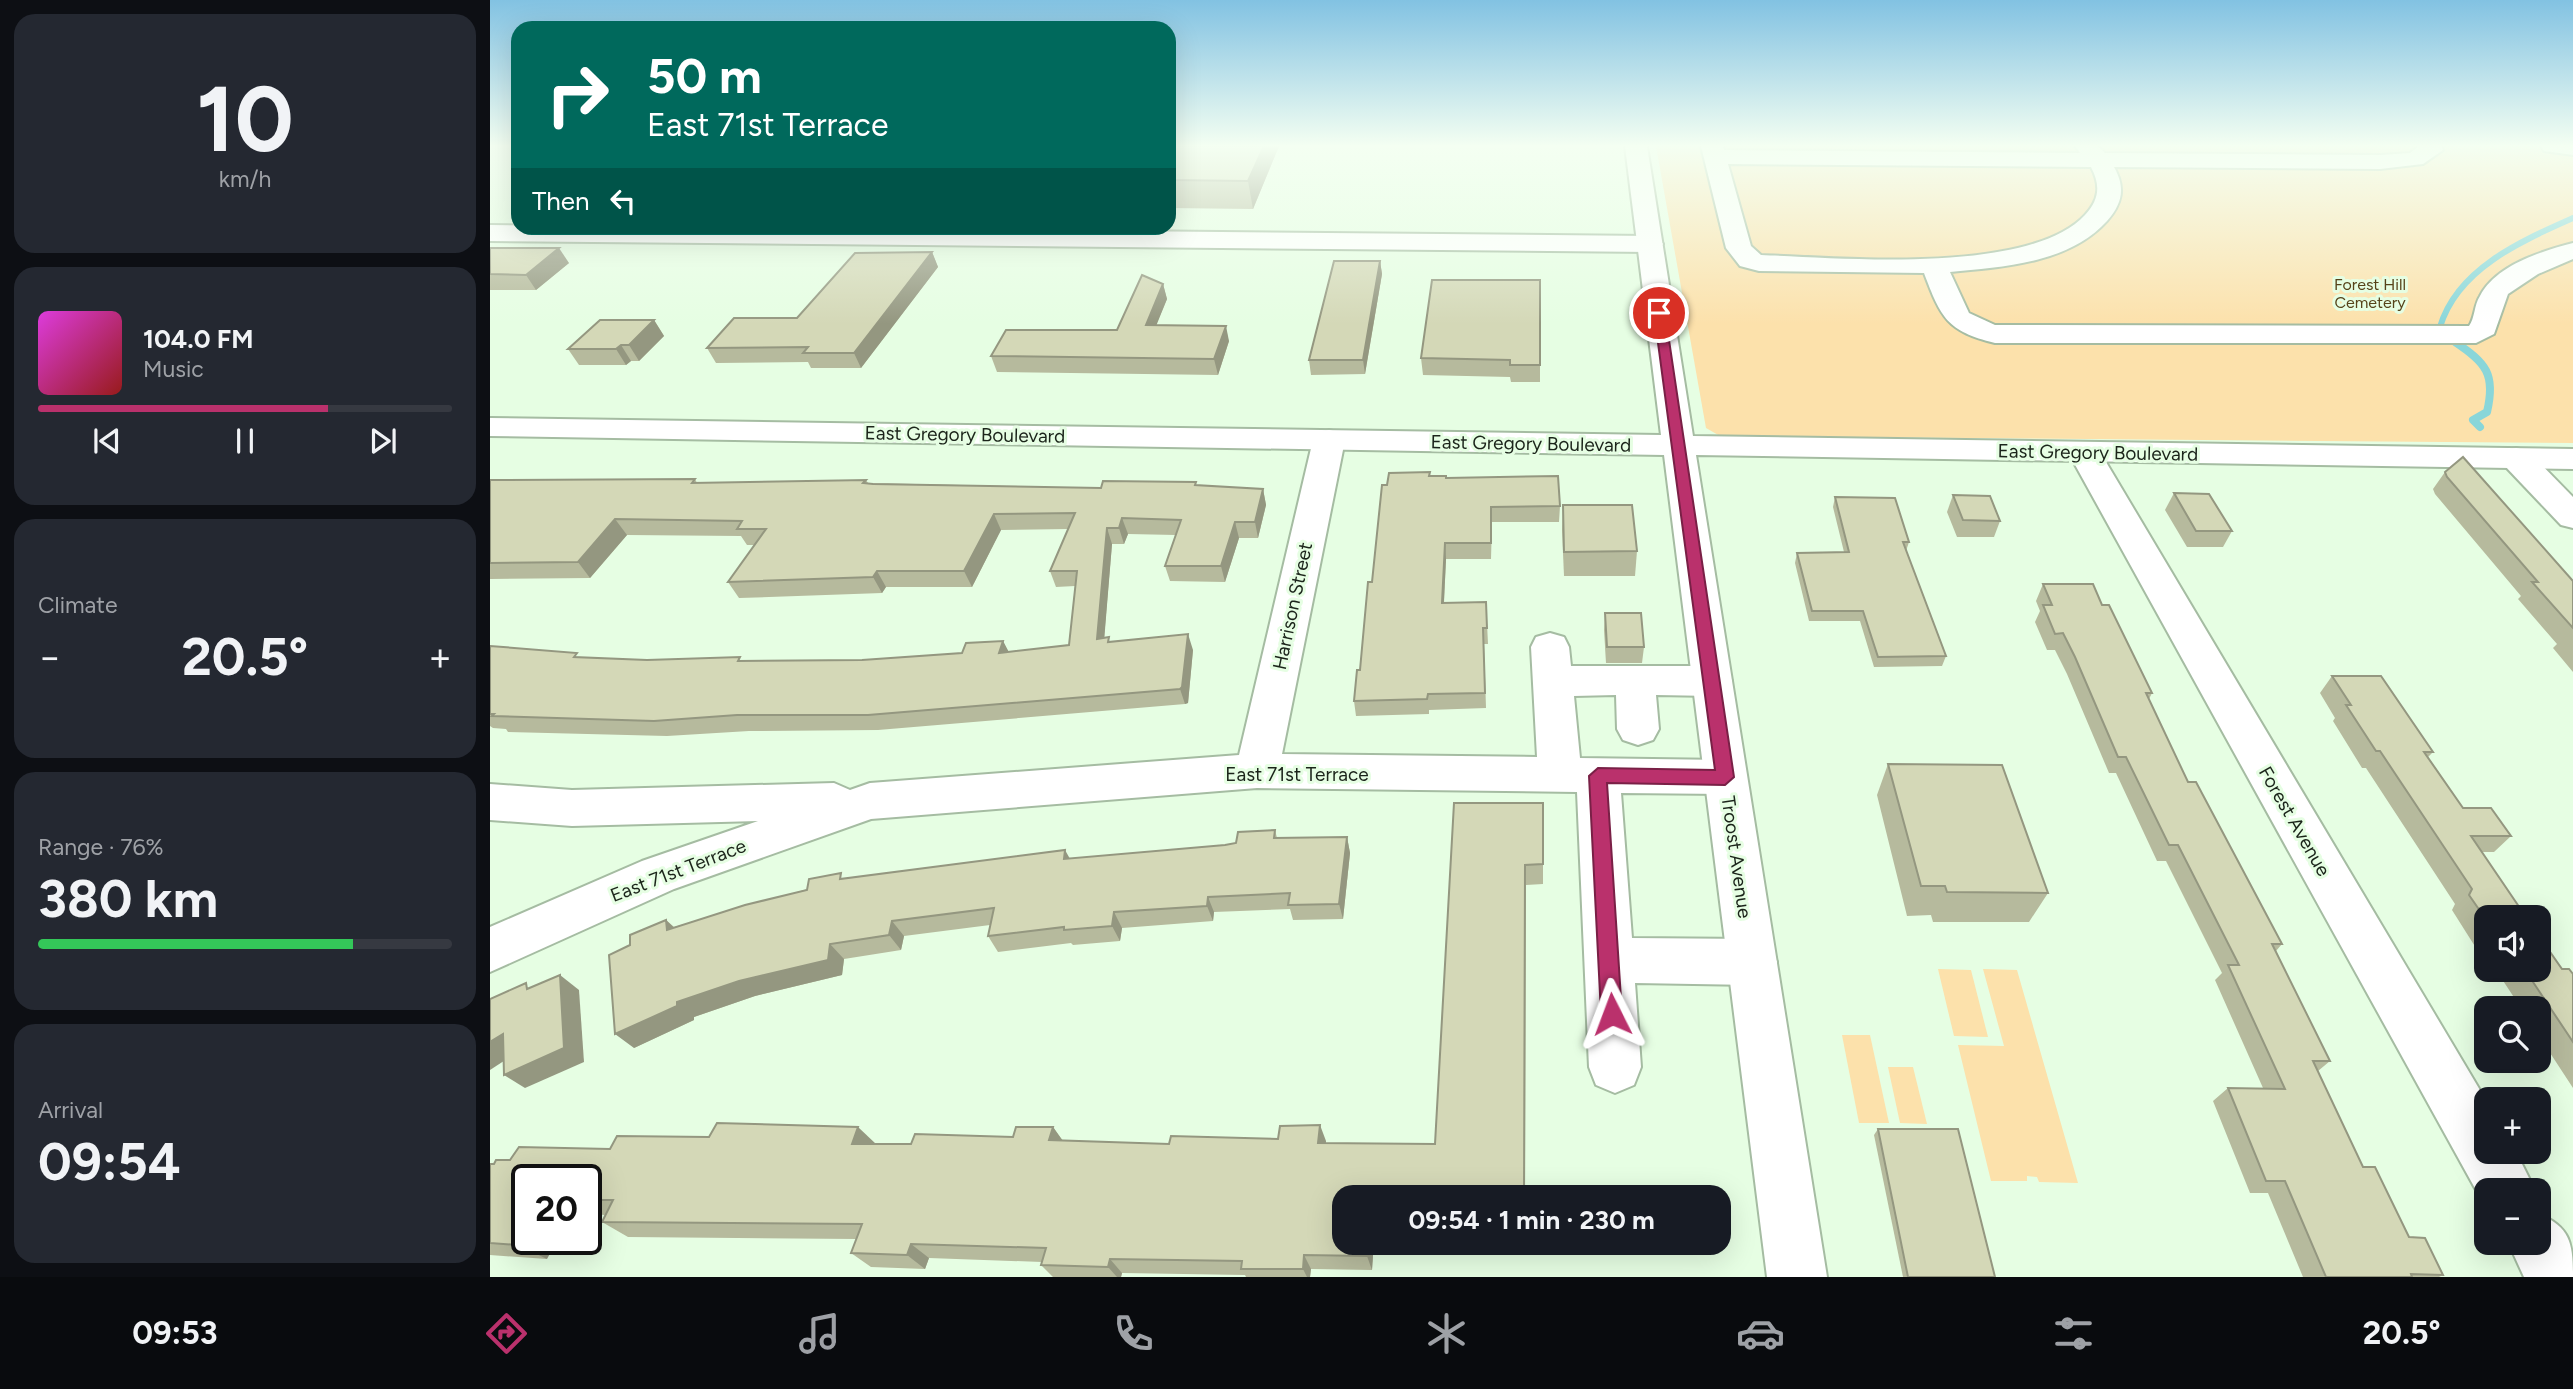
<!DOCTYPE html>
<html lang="en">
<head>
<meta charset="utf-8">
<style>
	body { margin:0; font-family:Figtree,sans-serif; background:#242831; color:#f1f3f6; height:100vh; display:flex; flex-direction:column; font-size:26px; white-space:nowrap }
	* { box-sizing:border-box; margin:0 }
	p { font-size:23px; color:#9ea1a6 }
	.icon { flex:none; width:38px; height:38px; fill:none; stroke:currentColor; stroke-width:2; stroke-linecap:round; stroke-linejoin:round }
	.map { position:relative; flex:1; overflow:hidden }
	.details { display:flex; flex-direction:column; gap:14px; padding:14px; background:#0d0f14; width:490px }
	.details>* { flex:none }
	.banner { position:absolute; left:21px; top:21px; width:665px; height:214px; border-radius:21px; box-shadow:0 7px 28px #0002; background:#00695c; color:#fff; overflow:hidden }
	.tools { position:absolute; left:1984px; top:905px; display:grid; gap:14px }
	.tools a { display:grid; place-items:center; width:77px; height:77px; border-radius:14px; background:#171b24; box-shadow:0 7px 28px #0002; font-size:35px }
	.speed { position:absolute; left:21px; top:1164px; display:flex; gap:14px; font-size:35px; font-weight:700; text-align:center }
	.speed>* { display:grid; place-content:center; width:91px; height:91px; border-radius:50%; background:#171b24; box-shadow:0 7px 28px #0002; line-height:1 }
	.speed .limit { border:4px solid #111; border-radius:10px; background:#fff; color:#111 }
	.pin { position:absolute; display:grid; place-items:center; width:60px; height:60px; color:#fff; margin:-30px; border:4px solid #fff; border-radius:50%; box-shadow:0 2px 7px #0007 }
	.me { position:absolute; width:77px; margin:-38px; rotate:357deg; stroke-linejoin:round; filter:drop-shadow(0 0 5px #0008) }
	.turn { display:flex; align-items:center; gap:24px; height:147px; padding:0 21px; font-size:32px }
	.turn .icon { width:91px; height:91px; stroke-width:2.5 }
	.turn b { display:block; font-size:49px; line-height:60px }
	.then { display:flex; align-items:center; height:66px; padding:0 21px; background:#0003; gap:14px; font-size:26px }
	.big { font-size:52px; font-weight:700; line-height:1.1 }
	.details .widget { flex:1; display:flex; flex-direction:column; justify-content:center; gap:10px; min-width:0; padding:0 24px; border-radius:21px; background:#242831 }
	.details .dial { align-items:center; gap:0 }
	.dial b { font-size:91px; line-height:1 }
	.song { display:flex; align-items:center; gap:21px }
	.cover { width:84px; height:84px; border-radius:10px; background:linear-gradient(135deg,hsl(300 70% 55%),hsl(0 70% 35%)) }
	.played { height:7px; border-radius:4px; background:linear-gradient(90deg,#ba316c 70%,#363941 70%) }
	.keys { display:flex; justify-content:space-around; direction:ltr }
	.heat { display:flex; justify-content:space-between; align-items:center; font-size:38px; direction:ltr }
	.charge { height:10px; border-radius:5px; background:linear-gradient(90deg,#34c759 76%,#363941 0) }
	.trip { position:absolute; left:842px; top:1185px; width:399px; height:70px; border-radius:21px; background:#171b24; box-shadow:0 7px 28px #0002; font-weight:700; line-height:70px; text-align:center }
	.tab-bar { display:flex; height:112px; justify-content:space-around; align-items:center; background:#090b0e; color:#9ea1a6 }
	.tab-bar .icon { width:49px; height:49px }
	.tab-bar .current { color:#ba316c }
	.tab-bar b { font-size:32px; color:#f1f3f6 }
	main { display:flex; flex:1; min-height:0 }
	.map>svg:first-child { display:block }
</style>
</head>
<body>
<main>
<section class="details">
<div class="widget dial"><b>10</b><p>km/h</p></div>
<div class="widget">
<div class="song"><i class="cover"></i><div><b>104.0 FM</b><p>Music</p></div></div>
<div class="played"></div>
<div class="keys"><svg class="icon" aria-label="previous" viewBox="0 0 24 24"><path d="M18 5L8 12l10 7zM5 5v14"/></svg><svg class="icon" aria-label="pause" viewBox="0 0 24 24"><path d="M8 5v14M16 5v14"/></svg><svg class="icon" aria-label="next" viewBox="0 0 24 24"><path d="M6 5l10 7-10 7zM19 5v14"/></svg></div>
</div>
<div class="widget"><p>Climate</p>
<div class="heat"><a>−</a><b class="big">20.5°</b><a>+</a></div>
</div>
<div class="widget"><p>Range · 76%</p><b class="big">380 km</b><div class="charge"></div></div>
<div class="widget"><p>Arrival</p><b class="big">09:54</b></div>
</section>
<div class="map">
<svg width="2083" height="1277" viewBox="0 0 2083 1277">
	<rect width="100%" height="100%" fill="#e6fee3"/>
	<g fill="#fce1ab">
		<polygon points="1166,146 2083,146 2083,443 1230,436 1216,428"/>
		<polygon points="1448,969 1481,970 1498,1037 1464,1036"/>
		<polygon points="1493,969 1527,970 1588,1183 1549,1182 1547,1177 1537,1176 1537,1181 1501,1181 1468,1045 1514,1046"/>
		<polygon points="1352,1035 1380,1035 1399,1123 1369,1123"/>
		<polygon points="1398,1067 1423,1067 1437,1124 1410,1123"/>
	</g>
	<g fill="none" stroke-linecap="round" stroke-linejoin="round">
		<path stroke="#89d6d9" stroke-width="6" d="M1954,332L1950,327C1967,269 2031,241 2083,218"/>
		<path stroke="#89d6d9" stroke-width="8" d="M1965,342C1996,363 2006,374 1997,412L1983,420L1990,427"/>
		<defs>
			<g id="minor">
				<path d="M1211,146H1233L1234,150L1590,153L1585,146H1608L1615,153L1890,155L1920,153L1929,146H1951L1953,150L1933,164L1890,169L1624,167C1636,188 1632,204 1617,221C1579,263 1514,267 1460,272L1479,313L1505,325L1979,326C1985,318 1984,305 1990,296C2006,265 2052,251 2083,243V259L2048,274L2018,294L2004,334L1986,343H1505C1457,331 1451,318 1434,273L1269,271L1250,266L1236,248ZM1238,164L1601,167C1611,186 1609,200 1595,215C1539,275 1350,258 1271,255L1261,246Z"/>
				<polygon points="2051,146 2083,146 2083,155 2054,151"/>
				<polygon points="0,225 1160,236 1169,239 1173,244 1169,249 1160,252 0,241"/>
				<polygon points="839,430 850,433 855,440 792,754 1047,757 1041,647 1046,637 1060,633 1074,637 1079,647 1081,666 1222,666 1236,670 1242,681 1236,692 1222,696 1166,695 1169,729 1163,740 1148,745 1133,740 1127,729 1126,695 1084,696 1090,758 1235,760 1250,765 1257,777 1250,789 1235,794 1131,793 1142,938 1262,939 1279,946 1287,962 1279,978 1262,985 1145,983 1151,1067 1144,1085 1125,1093 1106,1085 1099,1067 1087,792 767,788 381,819 184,889 0,972 0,927 152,861 268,821 82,826 0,820 0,784 82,790 344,783 360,790 380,783 749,755 823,440 828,433"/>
				<polygon points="1594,442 1605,445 1610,452 1997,1102 1997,1152 2026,1152 2045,1190 1997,1190 1997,1210 1578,452 1583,445"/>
				<polygon points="2026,448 2038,451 2083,497 2083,528 2071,525 2014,465 2010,458 2014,451"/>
				<path d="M2049,1214C2081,1227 2083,1245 2083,1277H2034L2018,1242H2049Z"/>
			</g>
			<polygon id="major" points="1135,146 1157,146 1203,436 2083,449 2083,469 1206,455 1337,1277 1277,1277 1174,455 0,436 0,418 1171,435"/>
		</defs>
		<use href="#minor" stroke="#a5bca2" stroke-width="4"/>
		<use href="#major" stroke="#a5bca2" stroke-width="4"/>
		<use href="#minor" fill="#fff" fill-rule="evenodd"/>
		<use href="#major" fill="#fff" fill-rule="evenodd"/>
	</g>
	<g fill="#b6ba9d">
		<polygon points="679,146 789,146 763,209 679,208"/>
		<polygon points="0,248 79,263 46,290 0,290"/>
		<polygon points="442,252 448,267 371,368 321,368 318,362 226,363 217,348 307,318"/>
		<polygon points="890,261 892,274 875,374 821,375 819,360"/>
		<polygon points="1050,280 1050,382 1021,382 1020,377 933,375 931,358"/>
		<polygon points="673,284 677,299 666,325 739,341 728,375 507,372 501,356 627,330"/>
		<polygon points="164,320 174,336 149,361 141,361 136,365 89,365 78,349"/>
		<polygon points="1955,472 2083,581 2083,672 2063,648 2067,644 2028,599 2031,596 1945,494 1943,489"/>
		<polygon points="940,476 956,478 1070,506 1069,522 1002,522 1001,559 956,559 954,603 996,602 998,644 994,644 996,708 939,710 939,714 866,716 864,701 870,670 882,582 897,485"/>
		<polygon points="205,479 207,483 376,480 378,483 611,488 707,485 773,489 776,505 768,538 749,538 735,582 680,581 675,566 686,535 638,534 634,544 622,544 614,638 621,642 703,650 698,703 695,704 388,730 259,731 177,736 18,732 16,729 3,728 0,726 0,646 91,657 157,660 253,661 372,660 472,653 513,641 518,652 579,645 585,586 566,587 560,571 578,529 511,530 482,587 396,587 392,593 249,598 238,582 265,545 257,545 251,536 137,535 100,578 0,579 0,480"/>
		<polygon points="1684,493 1742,531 1733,547 1697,547 1675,510"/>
		<polygon points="1463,495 1510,521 1504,537 1467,537 1457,512"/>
		<polygon points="1345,497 1419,542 1416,551 1456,656 1452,666 1384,667 1370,621 1319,621 1305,563 1307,553 1354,552 1343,507"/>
		<polygon points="1073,505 1147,551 1145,576 1074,576 1072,530"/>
		<polygon points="1553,584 1612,605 1662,693 1659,699 1698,782 1792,944 1786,951 1840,1061 1828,1071 1873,1167 1919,1237 1953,1275 1949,1277 1813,1277 1778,1193 1760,1193 1723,1101 1738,1088 1773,1088 1725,980 1732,973 1676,861 1667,861 1626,773 1619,773 1577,674 1565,650 1557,650 1545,622 1550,611 1546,601"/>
		<polygon points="1115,613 1154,647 1152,663 1116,663 1114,630"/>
		<polygon points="1842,676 1943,752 1938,757 1973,808 2021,836 2004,852 1992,852 1997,917 1997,956 1992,948 1986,948 1962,910 1965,904 1876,768 1872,768 1843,721 1845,718 1830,693"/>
		<polygon points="1398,764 1558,893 1539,922 1443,922 1441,915 1417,916 1387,795"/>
		<polygon points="1053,803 1053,884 1036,885 1035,1197 854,1197 854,1242 915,1242 914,1254 883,1255 882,1270 821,1269 820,1277 756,1277 755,1275 632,1273 631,1277 563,1277 551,1265 552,1262 439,1258 435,1269 381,1267 361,1253 367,1239 138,1237 112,1222 116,1215 96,1214 96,1180 37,1180 57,1259 0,1255 0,1164 20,1160 120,1149 421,1144 523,1137 563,1127 573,1141 679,1144 836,1141 836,1143 945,1144"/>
		<polygon points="785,830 787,838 857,837 860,853 853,919 803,920 800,909 724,912 723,921 632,928 630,941 583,945 581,943 508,952 498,936 500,925 414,936 411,950 354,959 352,975 265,996 204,1017 204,1020 144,1048 140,945 176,920 184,927 356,878 735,845 746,843"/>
		<polygon points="2072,969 2083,974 2083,1088 2049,1036 2049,1008 2031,1008 2006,970"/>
		<polygon points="1388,1129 1505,1277 1413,1277 1384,1135"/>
	</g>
	<g fill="#949780">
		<polygon points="774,146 789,146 763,209 758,181"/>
		<polygon points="69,248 79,263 46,290 36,275"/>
		<polygon points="442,252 448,267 371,368 364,353"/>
		<polygon points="890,261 892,274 875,374 873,360"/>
		<polygon points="673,284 677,299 660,341 656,325"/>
		<polygon points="164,320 174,336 149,361 139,345"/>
		<polygon points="736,326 739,341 728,375 724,359"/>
		<polygon points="131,345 141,361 136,365 126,349"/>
		<polygon points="773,489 776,505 768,538 765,522"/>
		<polygon points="504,514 511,530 482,587 474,571"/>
		<polygon points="632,518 638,534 634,544 629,528"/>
		<polygon points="125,519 137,535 100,578 88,562"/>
		<polygon points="745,522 749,538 735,582 731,566"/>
		<polygon points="617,528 622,544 613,654 607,639"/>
		<polygon points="955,543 956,559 953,619 952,603"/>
		<polygon points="387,571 396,587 392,593 383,577"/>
		<polygon points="698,634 703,650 698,703 695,704 690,689"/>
		<polygon points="513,641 521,656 509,653"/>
		<polygon points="857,837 860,853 853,919 849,904"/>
		<polygon points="575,850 584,866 574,859"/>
		<polygon points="718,897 724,912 723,921 717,906"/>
		<polygon points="624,912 632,928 630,941 622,926"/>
		<polygon points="176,920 192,935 177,930"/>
		<polygon points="402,921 414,936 411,950 399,935"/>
		<polygon points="340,944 354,959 352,975 265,996 204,1017 204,1020 144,1048 125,1034 187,1002"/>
		<polygon points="70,975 89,990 94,1062 35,1088 14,1075"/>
		<polygon points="13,1034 34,1048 0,1070 0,1042"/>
		<polygon points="830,1125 836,1141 834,1159 828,1143"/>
		<polygon points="368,1127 386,1144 362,1144"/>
		<polygon points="563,1127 575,1144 559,1140"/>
		<polygon points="37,1229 37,1239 68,1239 57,1259 28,1245"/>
		<polygon points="878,1242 883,1255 882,1270 877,1256"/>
		<polygon points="911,1242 915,1242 914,1254"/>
		<polygon points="421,1244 439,1258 435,1269 417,1255"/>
		<polygon points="814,1255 821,1269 820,1277 817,1277 813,1269"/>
		<polygon points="620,1259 632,1273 631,1277 627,1277 618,1267"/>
	</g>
	<g fill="#d4d8b7" stroke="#949780" stroke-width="2">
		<polygon points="679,146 774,146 758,181 679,180"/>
		<polygon points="0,248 69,248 36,275 0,274"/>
		<polygon points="442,252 364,353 313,353 318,347 217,348 244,318 307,318 365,253"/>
		<polygon points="844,261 890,261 873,360 819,360"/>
		<polygon points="652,275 673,284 656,325 736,326 724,359 501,356 516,330 627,330"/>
		<polygon points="942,280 1050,280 1050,365 1020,365 1020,360 931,358"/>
		<polygon points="110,320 164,320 139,345 131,345 126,349 78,349"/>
		<polygon points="1973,457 2083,581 2083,628 2042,582 2048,582 1957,477 1955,472"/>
		<polygon points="940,472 939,476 956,476 956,478 1068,476 1070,506 1001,507 1001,543 955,543 952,603 996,602 997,628 993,628 995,693 938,694 937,699 864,701 867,670 870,670 878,582 882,582 892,485 897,485 899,473"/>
		<polygon points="205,479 202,483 376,480 373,483 383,484 611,488 613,481 706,482 705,485 773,489 765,522 745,522 731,566 675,566 691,520 632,518 629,528 617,528 607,639 619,637 618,642 698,634 692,687 690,689 378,715 247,715 164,721 2,716 4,714 0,714 0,646 87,653 84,657 157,660 250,657 248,661 372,660 472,653 476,643 513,641 509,653 579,645 587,571 560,571 585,513 504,514 474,571 387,571 383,577 238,582 276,529 247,529 252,521 125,519 88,562 0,563 0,480"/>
		<polygon points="1684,493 1719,494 1742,531 1706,531"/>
		<polygon points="1463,495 1500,496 1510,521 1473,520"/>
		<polygon points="1345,497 1405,498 1419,542 1413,542 1456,656 1388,657 1373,611 1322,611 1307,553 1359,552"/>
		<polygon points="1073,505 1142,505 1147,551 1074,552"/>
		<polygon points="1553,584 1603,584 1612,605 1619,605 1662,693 1656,693 1698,782 1706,782 1792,944 1782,944 1840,1061 1823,1061 1873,1167 1885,1167 1919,1237 1935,1238 1953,1275 1921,1274 1922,1277 1836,1277 1795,1181 1776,1181 1738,1088 1795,1089 1738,965 1749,965 1688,845 1679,845 1636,757 1628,757 1585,657 1573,633 1565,634 1553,605 1562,605"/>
		<polygon points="1115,613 1151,613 1154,647 1117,647"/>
		<polygon points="1842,676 1891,676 1943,752 1934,752 1973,808 2001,808 2021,836 1981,836 2036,917 1997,917 1997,921 1979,895 1982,889 1890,751 1886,751 1856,705 1861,705"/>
		<polygon points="1398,764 1512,765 1558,893 1457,892 1455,886 1431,886"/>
		<polygon points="964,803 1053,803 1053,864 1035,865 1034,1197 854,1197 854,1242 878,1242 877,1256 814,1255 813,1269 751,1269 752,1261 620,1259 618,1267 551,1265 556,1248 421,1244 417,1255 361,1253 372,1224 112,1222 123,1200 96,1200 96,1180 37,1180 37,1229 28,1245 0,1243 0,1164 4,1164 6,1160 20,1160 29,1147 120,1149 127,1136 219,1137 227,1123 368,1127 362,1144 421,1144 425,1134 523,1137 526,1127 563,1127 559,1140 679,1144 681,1136 788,1139 790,1126 830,1125 828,1143 945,1144"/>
		<polygon points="785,830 784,838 857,837 849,904 798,905 800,893 718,897 717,906 624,912 622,926 574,930 574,927 498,936 504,908 402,921 399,935 340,944 338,960 249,981 187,1002 187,1006 125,1034 119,955 140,945 140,935 176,920 177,930 255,905 317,890 319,879 351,873 350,879 575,850 574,859 735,845 746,843 748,832"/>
		<polygon points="2049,936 2072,969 2079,969 2083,974 2083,1042 2035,970 2049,970"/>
		<polygon points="70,975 74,1048 14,1075 13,1034 0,1042 0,999 36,983 37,989"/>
		<polygon points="1388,1129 1468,1129 1505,1277 1418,1277"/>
	</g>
	<linearGradient id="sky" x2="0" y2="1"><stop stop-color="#82c2e2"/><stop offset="0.45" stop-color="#f4fff2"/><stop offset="1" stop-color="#f4fff2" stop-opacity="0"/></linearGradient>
	<rect width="2083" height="324" fill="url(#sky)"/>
	<polygon fill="#ba316c" stroke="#792046" stroke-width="2" points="1169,309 1175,313 1244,777 1235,785 1117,783 1132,1014 1129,1021 1122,1024 1114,1021 1111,1014 1099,776 1108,768 1225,770 1164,313"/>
	<g text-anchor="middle" stroke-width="6" stroke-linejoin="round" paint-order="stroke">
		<g font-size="16" fill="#564319" stroke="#e6fee3">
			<text x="1880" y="290">Forest Hill<tspan x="1880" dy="18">Cemetery</tspan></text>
		</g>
		<g font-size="19" fill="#1b241a" stroke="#e6fee3">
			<text transform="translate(475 434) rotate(1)" y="7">East Gregory Boulevard</text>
			<text transform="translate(1041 443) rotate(1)" y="7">East Gregory Boulevard</text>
			<text transform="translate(1608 452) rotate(1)" y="7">East Gregory Boulevard</text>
			<text transform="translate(802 606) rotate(-78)" y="7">Harrison Street</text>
			<text x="807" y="781">East 71st Terrace</text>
			<text transform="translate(1805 821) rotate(60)" y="7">Forest Avenue</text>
			<text transform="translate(1247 857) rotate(82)" y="7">Troost Avenue</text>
			<text transform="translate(188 870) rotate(-21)" y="7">East 71st Terrace</text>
		</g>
	</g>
</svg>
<div class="tools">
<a><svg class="icon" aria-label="sound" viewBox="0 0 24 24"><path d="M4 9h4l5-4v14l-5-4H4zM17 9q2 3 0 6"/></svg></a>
<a><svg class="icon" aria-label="search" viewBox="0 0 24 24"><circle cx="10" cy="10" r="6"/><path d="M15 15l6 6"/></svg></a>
<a>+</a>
<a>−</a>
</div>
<div class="speed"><div class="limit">20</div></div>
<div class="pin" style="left:1169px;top:313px;background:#d93025"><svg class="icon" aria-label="arrive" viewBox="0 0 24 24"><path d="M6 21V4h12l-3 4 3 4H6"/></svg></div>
<svg class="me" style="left:1122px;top:1014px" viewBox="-20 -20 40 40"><path d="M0-17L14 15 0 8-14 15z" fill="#ba316c" stroke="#fff" stroke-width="4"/></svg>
<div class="trip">09:54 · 1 min · 230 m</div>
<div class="banner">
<div class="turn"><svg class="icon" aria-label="right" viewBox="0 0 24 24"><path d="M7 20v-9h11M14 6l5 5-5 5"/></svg><div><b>50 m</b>East 71st Terrace</div></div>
<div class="then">Then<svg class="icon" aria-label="left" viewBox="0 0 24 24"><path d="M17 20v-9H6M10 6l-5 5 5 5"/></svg></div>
</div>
</div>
</main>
<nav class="tab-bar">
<b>09:53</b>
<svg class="icon current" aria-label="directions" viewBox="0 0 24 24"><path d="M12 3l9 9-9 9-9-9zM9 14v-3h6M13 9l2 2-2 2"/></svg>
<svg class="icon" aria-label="music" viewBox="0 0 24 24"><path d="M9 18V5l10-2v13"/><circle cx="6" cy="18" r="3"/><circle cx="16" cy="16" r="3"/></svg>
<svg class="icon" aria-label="phone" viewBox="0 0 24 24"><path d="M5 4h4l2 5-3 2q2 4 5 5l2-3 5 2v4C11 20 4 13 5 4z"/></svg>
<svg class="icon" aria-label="climate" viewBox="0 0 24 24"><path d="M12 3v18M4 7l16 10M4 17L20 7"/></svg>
<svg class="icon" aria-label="car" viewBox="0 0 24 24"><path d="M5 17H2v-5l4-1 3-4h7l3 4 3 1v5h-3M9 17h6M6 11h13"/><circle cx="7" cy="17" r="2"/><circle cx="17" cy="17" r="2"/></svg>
<svg class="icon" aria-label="filters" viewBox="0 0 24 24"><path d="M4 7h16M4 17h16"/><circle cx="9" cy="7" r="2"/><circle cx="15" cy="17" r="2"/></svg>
<b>20.5°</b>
</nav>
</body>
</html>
